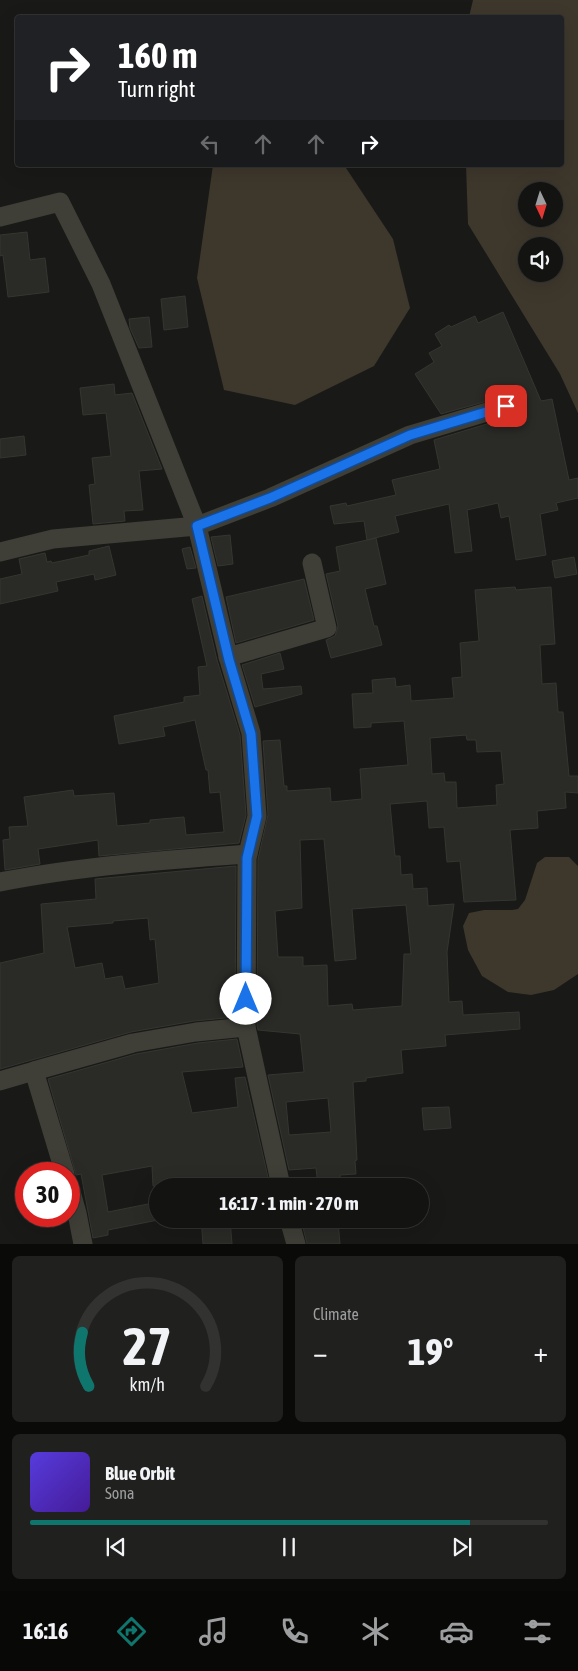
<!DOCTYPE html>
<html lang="en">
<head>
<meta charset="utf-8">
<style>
	body { margin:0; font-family:"Asap Condensed",sans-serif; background:#20201f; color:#f1f3f6; height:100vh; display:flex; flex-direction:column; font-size:19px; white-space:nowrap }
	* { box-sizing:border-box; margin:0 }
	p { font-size:16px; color:#9d9e9f }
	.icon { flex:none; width:28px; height:28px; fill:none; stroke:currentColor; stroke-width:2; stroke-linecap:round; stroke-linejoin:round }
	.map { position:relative; height:1244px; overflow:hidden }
	.panel { display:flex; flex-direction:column; gap:12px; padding:12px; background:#0a0a09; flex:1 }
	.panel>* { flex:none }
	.top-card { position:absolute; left:15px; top:15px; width:549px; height:152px; border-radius:5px; box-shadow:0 5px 20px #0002,0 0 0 1px #323231; background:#202124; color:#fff; overflow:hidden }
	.needle { width:32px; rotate:176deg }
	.controls { position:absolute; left:518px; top:182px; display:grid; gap:10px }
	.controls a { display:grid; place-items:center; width:45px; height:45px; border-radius:50%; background:#131311; box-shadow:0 5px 20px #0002,0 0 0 1px #323231; font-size:25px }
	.speed { position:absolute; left:15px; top:1162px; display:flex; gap:10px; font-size:25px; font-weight:700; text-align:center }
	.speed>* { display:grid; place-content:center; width:65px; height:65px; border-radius:50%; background:#131311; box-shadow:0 5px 20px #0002,0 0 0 1px #323231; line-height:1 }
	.speed .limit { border:8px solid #d22; background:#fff; color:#111 }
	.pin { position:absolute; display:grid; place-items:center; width:42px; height:42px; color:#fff; margin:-21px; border-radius:10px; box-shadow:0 2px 8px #0006 }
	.me { position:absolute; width:55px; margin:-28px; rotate:0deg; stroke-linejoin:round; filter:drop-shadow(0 0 4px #0008) }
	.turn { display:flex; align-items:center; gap:18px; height:105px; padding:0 20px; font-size:22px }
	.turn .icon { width:65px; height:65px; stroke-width:2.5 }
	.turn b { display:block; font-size:35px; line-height:42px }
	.lanes { display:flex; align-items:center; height:48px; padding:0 20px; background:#0003; justify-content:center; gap:25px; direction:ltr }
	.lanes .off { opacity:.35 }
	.big { font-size:38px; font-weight:700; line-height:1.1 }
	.panel .card { flex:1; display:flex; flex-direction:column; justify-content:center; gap:8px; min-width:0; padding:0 18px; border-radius:8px; background:#20201f }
	.panel .dial { align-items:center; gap:0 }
	.dial svg { height:130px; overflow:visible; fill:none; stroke:#323231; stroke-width:7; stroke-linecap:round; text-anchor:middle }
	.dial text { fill:#f1f3f6; stroke:none }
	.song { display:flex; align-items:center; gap:15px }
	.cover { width:60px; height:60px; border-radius:8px; background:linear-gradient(135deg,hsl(250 70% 55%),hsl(260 70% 35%)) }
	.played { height:5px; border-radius:2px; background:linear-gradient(90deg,#0f766e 85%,#323231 85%) }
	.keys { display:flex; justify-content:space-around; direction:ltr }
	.heat { display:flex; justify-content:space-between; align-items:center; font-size:28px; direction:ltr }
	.panel .tiles { flex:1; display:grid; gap:12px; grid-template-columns:1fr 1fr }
	.card:last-child { grid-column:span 2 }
	.trip { position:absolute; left:149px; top:1178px; width:280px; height:50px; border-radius:25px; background:#131311; box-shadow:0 5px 20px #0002,0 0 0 1px #323231; font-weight:700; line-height:50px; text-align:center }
	.menu { display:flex; height:80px; justify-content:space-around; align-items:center; background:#080807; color:#9d9e9f }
	.menu .icon { width:35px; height:35px }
	.menu .selected { color:#0f766e }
	.menu b { font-size:22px; color:#f1f3f6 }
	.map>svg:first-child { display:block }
</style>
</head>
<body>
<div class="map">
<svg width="578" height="1244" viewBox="0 0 578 1244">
	<rect width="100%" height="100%" fill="#191917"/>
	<g fill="#3e372c" fill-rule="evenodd">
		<path d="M473,0H578V413L560,374L468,224L466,165H561V18L469,17ZM526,191H554V219H526ZM526,246H554V274H526Z"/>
		<polygon points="213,165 344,165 393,239 410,308 374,366 295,405 224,390 197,278"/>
		<polygon points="545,857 569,857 578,866 578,974 554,990 531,995 508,992 482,976 468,950 463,926 469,913 484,910 512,910 518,909 525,900 537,863"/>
	</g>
	<g fill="#2a2a27" stroke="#353631" fill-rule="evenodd">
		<polygon points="27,232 30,260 45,258 49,292 8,297 3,255 0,256 0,235"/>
		<polygon points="185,296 188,327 164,330 161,299"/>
		<polygon points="503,312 541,401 552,399 569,480 578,478 578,498 556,503 558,510 540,514 546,555 516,560 509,516 501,518 498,503 467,510 472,551 455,553 449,504 395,516 399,532 367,540 364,521 334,524 330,506 346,503 347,506 396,495 392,480 440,469 434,440 510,417 515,413 518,408 518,402 514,398 509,395 441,414 415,374 434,362 429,353 442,346 435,334 449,325 451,327 475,316 478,323"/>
		<polygon points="149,317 152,347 139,348 130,328 129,319"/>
		<polygon points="114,384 115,395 132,393 162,469 139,471 143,510 124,511 125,521 93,524 89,485 95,484 92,458 111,456 106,413 83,415 80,388"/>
		<polygon points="24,436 26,455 0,458 0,439"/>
		<polygon points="230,535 233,564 218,566 211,537"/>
		<polygon points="376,538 386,584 365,589 374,626 377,626 382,645 331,658 326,640 335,636 338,626 326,574 340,571 336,547"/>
		<polygon points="109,546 116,575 95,580 94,574 56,582 58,591 0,604 0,579 22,574 19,559 45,553 47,562 51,561 52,563 89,555 89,551"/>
		<polygon points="190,547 196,568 187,569 182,549"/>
		<polygon points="574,557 577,574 555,578 552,561"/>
		<polygon points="304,579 314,620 236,643 226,597"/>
		<path d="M515,587L516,590L551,587L555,644L540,645L542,684L556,683L558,712H563L569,776H578V793L565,792L566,808L537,811L538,828L510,830L516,900L464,902L460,861L447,862L444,827L429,828L427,801L390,804L395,856H400L401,875L412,874L413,889L427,888L428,906L454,904L447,952L449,1002L462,1001L463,1015L519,1012L520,1029L445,1035L446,1046L401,1050L403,1073L366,1078V1081L353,1082L357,1160L355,1161L356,1174L340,1175L341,1186H318L316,1168L289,1170L268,1075L304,1072L300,1034L258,1030L257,1026L258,859L268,815L263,741L280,740L284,786H287V791L330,788L331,802L362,799L360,769L408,765L404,721L371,723V727L354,728L352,694L373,693L372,680L395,678L396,687L410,685L411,701L454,698L452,678L462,677L460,643L479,641L475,590ZM466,735L467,740H476L477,752L501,751L504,784L496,785L497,805L457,808L456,782H445L444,773L432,774L430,738ZM324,839L335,961L356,959L352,909L406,905L411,954H404L402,1006L353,1010L352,1004L328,1006L327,965L303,966V957H278L275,911L302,908L300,840ZM328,1098L331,1132L289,1135L286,1102Z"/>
		<polygon points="202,596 217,660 240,735 246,815 239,843 99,856 98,840 38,849 40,864 5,870 3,840 10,839 9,827 28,826 24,797 73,790 74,796 114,793 117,826 150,823 150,820 184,817 186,835 224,832 220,792 210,793 208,770 206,770 195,720 163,727 165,736 119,744 114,716 184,702 184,697 200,695 198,667 207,666 192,599"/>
		<polygon points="280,653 284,669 261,674 263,689 301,686 302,694 255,707 242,665"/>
		<path d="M236,866L235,1017L194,1021L131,1032L0,1069V963L44,953L41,904L96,899L95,879ZM148,918L150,940L155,939L159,983L125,989L122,976L105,979L102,963L75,968L67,927L113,923V921Z"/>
		<polygon points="237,1039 243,1067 182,1072 192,1113 238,1107 235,1078 245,1077 270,1186 153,1186 152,1166 102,1175 108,1212 158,1202 158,1220 108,1230 108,1235 93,1238 81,1174 76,1175 48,1079 136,1054 198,1043"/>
		<polygon points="449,1107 451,1128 424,1130 422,1108"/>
		<polygon points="201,1219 230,1219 232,1244 203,1244"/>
		<polygon points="301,1219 316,1219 316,1223 338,1221 340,1244 307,1244"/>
	</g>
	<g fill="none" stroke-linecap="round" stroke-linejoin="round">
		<g stroke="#3f3f38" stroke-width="19">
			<polyline points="0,217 60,202 101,284 197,526 270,498 410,435 507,406"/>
			<polyline points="0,552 53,539 197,526 229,660 251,733 257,816 247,858 246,1027 281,1186"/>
			<polyline points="228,657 327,628 312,563"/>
			<path d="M0,882C81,866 165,860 248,854"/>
			<polyline points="0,1081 34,1071"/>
			<polyline points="65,1174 34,1071 133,1043 196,1032 246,1027"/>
			<polyline points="69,1185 77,1213 83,1244"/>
			<polyline points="289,1219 296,1244"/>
		</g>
	</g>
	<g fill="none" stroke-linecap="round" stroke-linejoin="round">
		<defs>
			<polyline id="route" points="246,999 247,858 257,816 251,734 229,660 197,526 270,498 410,435 506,406"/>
		</defs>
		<use href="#route" stroke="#114b97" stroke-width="12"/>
		<use href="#route" stroke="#1a73e8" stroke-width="9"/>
	</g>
</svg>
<div class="controls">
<a><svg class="needle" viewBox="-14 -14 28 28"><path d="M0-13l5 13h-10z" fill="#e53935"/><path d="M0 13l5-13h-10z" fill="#9d9e9f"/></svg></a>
<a><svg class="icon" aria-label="sound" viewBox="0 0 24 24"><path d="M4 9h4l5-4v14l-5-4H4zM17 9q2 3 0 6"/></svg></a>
</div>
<div class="speed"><div class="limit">30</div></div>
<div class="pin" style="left:506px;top:406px;background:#d93025"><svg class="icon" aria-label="arrive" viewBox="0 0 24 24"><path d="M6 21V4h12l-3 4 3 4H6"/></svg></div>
<svg class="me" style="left:246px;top:999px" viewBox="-20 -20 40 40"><circle r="19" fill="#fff"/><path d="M0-13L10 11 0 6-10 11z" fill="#1a73e8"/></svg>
<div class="trip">16:17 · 1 min · 270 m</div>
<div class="top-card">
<div class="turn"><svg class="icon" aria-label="right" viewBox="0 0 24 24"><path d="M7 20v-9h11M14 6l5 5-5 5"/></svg><div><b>160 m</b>Turn right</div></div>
<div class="lanes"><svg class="icon off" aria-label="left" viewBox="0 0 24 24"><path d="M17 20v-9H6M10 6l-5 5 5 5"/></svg><svg class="icon off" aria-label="ahead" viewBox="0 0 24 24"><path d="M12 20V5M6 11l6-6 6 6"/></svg><svg class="icon off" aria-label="ahead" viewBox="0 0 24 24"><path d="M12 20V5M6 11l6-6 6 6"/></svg><svg class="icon" aria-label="right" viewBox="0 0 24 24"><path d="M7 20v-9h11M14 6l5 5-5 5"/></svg></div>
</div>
</div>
<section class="panel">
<div class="tiles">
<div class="card dial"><svg viewBox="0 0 100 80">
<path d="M14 69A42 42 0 1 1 86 69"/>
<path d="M14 69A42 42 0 0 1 10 36" stroke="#0f766e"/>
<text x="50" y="56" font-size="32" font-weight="700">27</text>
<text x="50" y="72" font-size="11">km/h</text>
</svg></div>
<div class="card"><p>Climate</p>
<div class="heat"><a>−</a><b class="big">19°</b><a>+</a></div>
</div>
<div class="card">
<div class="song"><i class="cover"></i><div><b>Blue Orbit</b><p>Sona</p></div></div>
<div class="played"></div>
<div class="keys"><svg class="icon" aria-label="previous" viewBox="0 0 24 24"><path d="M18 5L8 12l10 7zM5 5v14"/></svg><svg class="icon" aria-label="pause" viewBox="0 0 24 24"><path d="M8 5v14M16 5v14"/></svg><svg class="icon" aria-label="next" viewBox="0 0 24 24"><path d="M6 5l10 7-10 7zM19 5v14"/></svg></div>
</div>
</div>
</section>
<nav class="menu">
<b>16:16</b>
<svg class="icon selected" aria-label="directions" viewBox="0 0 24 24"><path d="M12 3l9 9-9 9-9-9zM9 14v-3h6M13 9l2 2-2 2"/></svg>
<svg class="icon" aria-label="music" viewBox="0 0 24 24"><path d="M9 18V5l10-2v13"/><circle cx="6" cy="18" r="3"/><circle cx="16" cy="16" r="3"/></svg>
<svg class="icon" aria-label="phone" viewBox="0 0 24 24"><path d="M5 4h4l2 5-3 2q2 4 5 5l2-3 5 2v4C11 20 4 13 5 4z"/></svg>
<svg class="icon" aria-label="climate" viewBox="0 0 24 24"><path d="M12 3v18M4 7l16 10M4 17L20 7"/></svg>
<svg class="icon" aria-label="car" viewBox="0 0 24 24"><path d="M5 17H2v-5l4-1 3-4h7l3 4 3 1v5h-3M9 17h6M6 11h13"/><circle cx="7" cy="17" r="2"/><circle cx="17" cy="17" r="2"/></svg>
<svg class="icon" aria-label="filters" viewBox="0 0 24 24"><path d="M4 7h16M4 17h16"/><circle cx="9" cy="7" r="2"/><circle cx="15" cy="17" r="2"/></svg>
</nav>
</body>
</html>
